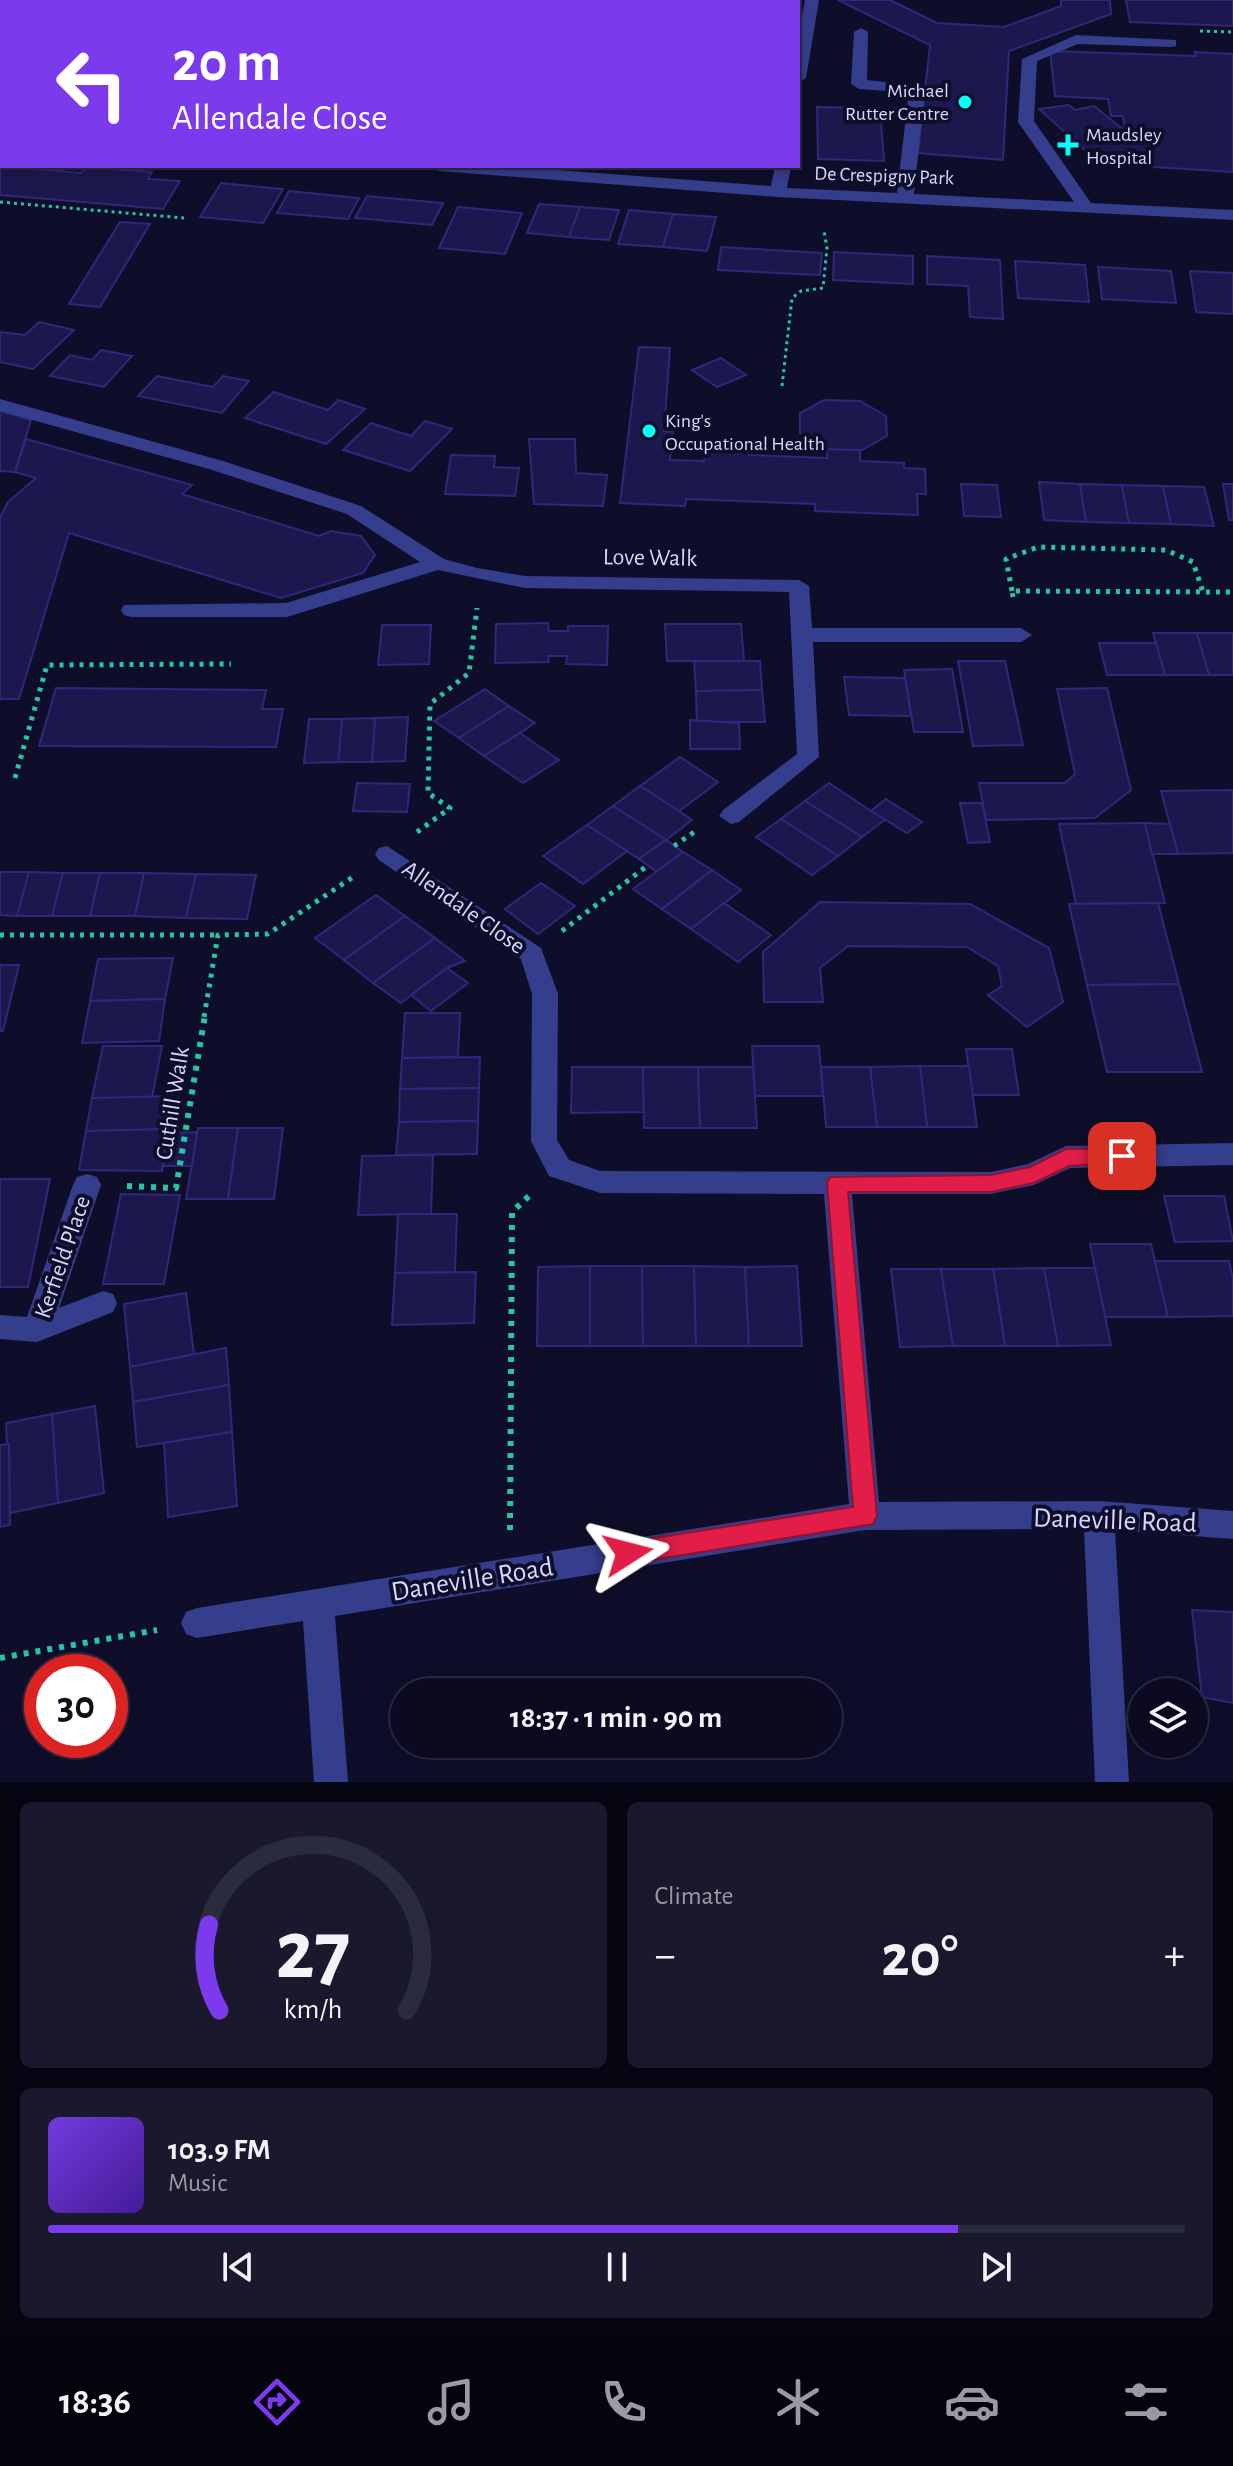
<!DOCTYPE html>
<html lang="en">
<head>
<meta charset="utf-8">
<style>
	body { margin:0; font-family:"Alegreya Sans",sans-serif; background:#19182d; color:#f1f3f6; height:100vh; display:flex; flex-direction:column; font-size:30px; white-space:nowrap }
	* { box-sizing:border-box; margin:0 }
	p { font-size:26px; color:#9a9aa5 }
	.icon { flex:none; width:44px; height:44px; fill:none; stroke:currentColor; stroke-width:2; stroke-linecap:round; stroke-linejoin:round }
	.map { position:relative; height:1782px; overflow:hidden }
	.drawer { display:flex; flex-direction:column; gap:20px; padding:20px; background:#060612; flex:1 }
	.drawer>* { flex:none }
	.top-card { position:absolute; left:0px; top:0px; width:800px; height:168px; box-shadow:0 4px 12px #0003,0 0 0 2px #2b2b3e; background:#7c3aed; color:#fff; overflow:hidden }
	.buttons { position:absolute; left:1128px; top:1678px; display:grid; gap:16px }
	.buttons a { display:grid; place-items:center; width:80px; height:80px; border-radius:50%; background:#0b0a20; box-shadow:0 4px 12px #0003,0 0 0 2px #2b2b3e; font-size:40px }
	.speed { position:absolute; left:24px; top:1654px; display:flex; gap:16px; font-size:40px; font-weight:700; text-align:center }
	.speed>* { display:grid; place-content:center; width:104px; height:104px; border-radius:50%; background:#0b0a20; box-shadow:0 4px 12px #0003,0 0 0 2px #2b2b3e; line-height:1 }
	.speed .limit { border:12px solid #d22; background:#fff; color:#111 }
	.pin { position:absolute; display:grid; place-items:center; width:68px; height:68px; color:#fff; margin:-34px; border-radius:16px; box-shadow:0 4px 12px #0006 }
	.me { position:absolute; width:88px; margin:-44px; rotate:81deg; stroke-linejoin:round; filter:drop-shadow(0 0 6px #0008) }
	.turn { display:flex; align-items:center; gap:28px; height:168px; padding:0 40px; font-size:36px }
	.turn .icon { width:104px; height:104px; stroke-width:2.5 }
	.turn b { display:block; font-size:56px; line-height:68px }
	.big { font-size:60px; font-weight:600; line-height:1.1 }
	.drawer .widget { flex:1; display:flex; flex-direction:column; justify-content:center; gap:12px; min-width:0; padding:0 28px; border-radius:12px; background:#19182d }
	.drawer .dial { align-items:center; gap:0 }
	.dial svg { height:208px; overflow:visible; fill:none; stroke:#2b2b3e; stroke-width:7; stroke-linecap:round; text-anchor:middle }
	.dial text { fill:#f1f3f6; stroke:none }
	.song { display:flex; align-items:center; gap:24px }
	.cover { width:96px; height:96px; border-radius:12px; background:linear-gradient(135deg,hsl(260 70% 55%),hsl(260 70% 35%)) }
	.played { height:8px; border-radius:4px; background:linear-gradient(90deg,#7c3aed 80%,#2b2b3e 80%) }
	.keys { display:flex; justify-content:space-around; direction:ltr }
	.heat { display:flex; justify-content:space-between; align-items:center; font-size:44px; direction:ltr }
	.drawer .tiles { flex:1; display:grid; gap:20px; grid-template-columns:1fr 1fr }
	.widget:last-child { grid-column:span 2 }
	.trip { position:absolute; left:390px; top:1678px; width:452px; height:80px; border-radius:40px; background:#0b0a20; box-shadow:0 4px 12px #0003,0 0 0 2px #2b2b3e; font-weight:600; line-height:80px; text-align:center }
	.tab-bar { display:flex; height:128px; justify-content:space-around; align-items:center; background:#04040d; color:#9a9aa5 }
	.tab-bar .icon { width:56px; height:56px }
	.tab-bar .active { color:#7c3aed }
	.tab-bar b { font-size:36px; color:#f1f3f6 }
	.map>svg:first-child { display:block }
</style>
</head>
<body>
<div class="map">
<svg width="1233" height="1782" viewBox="0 0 1233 1782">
	<rect width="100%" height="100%" fill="#0f0e2a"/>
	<g fill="#1c184d" stroke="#2e287b" stroke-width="2">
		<polygon points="146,0 296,0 293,2"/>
		<polygon points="521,0 592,0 520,2"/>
		<polygon points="838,0 890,0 937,23 1004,27 1061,6 1061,0 1110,0 1111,14 1009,51 1003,160 918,153 930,45"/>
		<polygon points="1126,0 1233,0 1233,26 1130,22"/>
		<polygon points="1050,51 1196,56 1195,52 1233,54 1233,172 1091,163 1090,155 1039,109 1069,105 1075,110 1094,106 1125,131 1123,116 1111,116 1108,99 1055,96"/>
		<polygon points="817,107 880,108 884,161 818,159"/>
		<polygon points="0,158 2,166 81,173 86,167 152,172 148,179 180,181 163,209 0,195"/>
		<polygon points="221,183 283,189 263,223 200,217"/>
		<polygon points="289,191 359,198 348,219 277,213"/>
		<polygon points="367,196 443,203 432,225 355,218"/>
		<polygon points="539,204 580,207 569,237 527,233"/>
		<polygon points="458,207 522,213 505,254 439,248"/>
		<polygon points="580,207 619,210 609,240 569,237"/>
		<polygon points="629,210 673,214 663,247 618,244"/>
		<polygon points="673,214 716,217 707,251 663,247"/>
		<polygon points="120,222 150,224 100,307 69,304"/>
		<polygon points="721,247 822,253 820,275 718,270"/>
		<polygon points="834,252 913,256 913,284 833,280"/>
		<polygon points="927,256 1000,260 1003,319 970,317 968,286 927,284"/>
		<polygon points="1015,261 1085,265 1089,302 1018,298"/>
		<polygon points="1098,267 1171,271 1176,303 1102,299"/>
		<polygon points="1190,271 1233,273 1233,314 1196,312"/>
		<polygon points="39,322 74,330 33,369 0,362 0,332 25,335"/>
		<polygon points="639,347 670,348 664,431 673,432 670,460 704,461 705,449 749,451 749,455 827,458 827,449 860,450 860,461 904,463 904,468 925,469 926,494 917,494 918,515 815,511 815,504 686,499 685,506 620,503"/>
		<polygon points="101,350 132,356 104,387 50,376 70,355 92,360"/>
		<polygon points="721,358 746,375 717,387 692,370"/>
		<polygon points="157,376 213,387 223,376 249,381 222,413 138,396"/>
		<polygon points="274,392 328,410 338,400 365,409 326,444 245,418"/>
		<polygon points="824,400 860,401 886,416 887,436 862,450 825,449 800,433 800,413"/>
		<polygon points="0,411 31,420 15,472 0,471"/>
		<polygon points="425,421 452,429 410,471 343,450 371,423 411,436"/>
		<polygon points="26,439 192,485 182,494 319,536 331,531 361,536 375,555 363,573 281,598 69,533 19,699 0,699 0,518 8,502 36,478 15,472"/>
		<polygon points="529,439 575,439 576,473 607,475 603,506 534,504"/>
		<polygon points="451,455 495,456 494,467 519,468 515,496 445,494"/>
		<polygon points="1039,482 1080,484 1086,522 1044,520"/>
		<polygon points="961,484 997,485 1001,517 964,516"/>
		<polygon points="1080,484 1122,485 1129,523 1086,522"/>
		<polygon points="1223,484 1233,484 1233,520 1229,520"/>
		<polygon points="1122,485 1163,486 1171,524 1129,523"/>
		<polygon points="1163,486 1204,487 1214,526 1171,524"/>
		<polygon points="548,623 549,631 568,631 568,626 608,626 607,665 566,664 567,656 548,656 549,662 495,663 496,624"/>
		<polygon points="665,624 741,624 744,661 667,661"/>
		<polygon points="382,625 431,625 429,664 378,665"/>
		<polygon points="1153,633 1197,633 1209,675 1165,675"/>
		<polygon points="1197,633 1233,633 1233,675 1209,675"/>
		<polygon points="1099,643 1156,643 1165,675 1107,675"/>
		<polygon points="694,661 760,661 762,690 696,691"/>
		<polygon points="958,661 1005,661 1023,745 973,746"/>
		<polygon points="952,669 963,732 914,732 904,670"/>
		<polygon points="844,677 905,678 911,716 849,715"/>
		<polygon points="56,688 266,690 262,709 283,709 276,747 39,746"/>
		<polygon points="1107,688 1131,790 1095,818 986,820 979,783 1065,783 1075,774 1057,689"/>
		<polygon points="485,689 509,706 459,738 434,721"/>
		<polygon points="762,690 765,722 697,722 696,691"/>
		<polygon points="509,706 535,723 484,756 459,738"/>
		<polygon points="408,717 405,761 372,762 375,718"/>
		<polygon points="375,718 372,762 338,762 342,719"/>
		<polygon points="309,719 342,719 338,762 304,763"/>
		<polygon points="690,720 739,723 740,749 690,749"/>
		<polygon points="520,733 559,760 523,783 484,756"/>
		<polygon points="680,757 718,782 679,811 640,786"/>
		<polygon points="357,783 410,784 407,812 353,811"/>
		<polygon points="829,783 871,811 886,819 862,837 805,801"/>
		<polygon points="640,786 679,811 692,820 666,840 613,806"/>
		<polygon points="1233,790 1233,853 1178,854 1161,791"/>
		<polygon points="886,799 922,822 907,833 871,811"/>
		<polygon points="805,801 862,837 838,856 781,819"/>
		<polygon points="960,803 982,803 990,842 968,843"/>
		<polygon points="613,806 666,840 639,859 587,825"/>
		<polygon points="781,819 838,856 812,875 756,837"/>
		<polygon points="1145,823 1165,903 1076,904 1059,824"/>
		<polygon points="1145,823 1170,824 1178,854 1152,854"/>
		<polygon points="587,825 627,851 583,884 543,856"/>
		<polygon points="666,840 683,852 657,872 639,859"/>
		<polygon points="683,852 712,870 662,909 633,889"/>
		<polygon points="712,870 741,890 691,929 662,909"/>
		<polygon points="0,872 29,872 17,916 0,915"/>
		<polygon points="29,872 63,873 52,916 17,916"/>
		<polygon points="63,873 100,873 90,916 52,916"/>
		<polygon points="100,873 144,873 135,916 90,916"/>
		<polygon points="144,873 196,874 186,918 135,916"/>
		<polygon points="196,874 256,875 247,919 186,918"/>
		<polygon points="541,883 575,906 538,934 505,909"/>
		<polygon points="376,895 405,916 344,960 315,938"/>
		<polygon points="820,902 970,904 1049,948 1063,1002 1027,1027 988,995 1002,986 998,966 967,947 848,946 820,968 823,1002 764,1002 763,952"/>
		<polygon points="724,903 771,935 738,962 691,929"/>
		<polygon points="1158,903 1179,984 1087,985 1069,904"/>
		<polygon points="405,916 435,938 373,983 344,960"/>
		<polygon points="435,938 465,961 447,968 401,1003 373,983"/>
		<polygon points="173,958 165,999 90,1001 98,959"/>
		<polygon points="0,965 19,965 3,1031 0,1031"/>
		<polygon points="447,968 468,983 431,1011 411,995"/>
		<polygon points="1179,984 1202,1072 1107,1072 1087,985"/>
		<polygon points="165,999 159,1041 82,1043 90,1001"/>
		<polygon points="405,1013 460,1013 458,1057 402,1058"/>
		<polygon points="103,1046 162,1046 152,1098 92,1098"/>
		<polygon points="752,1046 819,1046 823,1096 755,1096"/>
		<polygon points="966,1049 1012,1049 1019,1095 972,1095"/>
		<polygon points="480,1057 479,1088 400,1089 402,1058"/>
		<polygon points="920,1066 969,1066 977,1127 927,1127"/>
		<polygon points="920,1066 927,1127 877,1127 870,1067"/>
		<polygon points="572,1067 643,1067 644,1112 571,1113"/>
		<polygon points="643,1067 698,1067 700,1128 644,1128"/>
		<polygon points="698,1067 753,1067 757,1128 700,1128"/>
		<polygon points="821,1067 870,1067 877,1127 826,1127"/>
		<polygon points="479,1088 478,1121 399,1122 400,1089"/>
		<polygon points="173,1096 168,1129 86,1131 92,1098"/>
		<polygon points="478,1121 477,1154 396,1155 399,1122"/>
		<polygon points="198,1128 238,1128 228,1199 186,1199"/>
		<polygon points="238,1128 283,1128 274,1199 228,1199"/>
		<polygon points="168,1129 162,1171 79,1170 86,1131"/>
		<polygon points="197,1132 192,1166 163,1166 168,1133"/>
		<polygon points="433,1155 431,1214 358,1215 362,1156"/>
		<polygon points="0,1179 50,1179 28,1287 0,1287"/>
		<polygon points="121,1194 180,1195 164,1284 103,1284"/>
		<polygon points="1164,1196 1224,1196 1233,1241 1175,1242"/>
		<polygon points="398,1214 457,1214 455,1272 395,1273"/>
		<polygon points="1090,1244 1151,1244 1168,1317 1105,1317"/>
		<polygon points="1155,1261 1229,1261 1233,1279 1233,1316 1168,1317"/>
		<polygon points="590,1266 642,1266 643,1346 590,1346"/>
		<polygon points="590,1266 590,1346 537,1346 538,1267"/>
		<polygon points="642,1266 694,1266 696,1346 643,1346"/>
		<polygon points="694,1266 745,1267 749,1346 696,1346"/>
		<polygon points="797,1266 802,1346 749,1346 745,1267"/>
		<polygon points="1044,1268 1095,1268 1111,1345 1058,1346"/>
		<polygon points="1044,1268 1058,1346 1005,1346 993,1269"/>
		<polygon points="891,1269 941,1269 953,1346 900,1347"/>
		<polygon points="941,1269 993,1269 1005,1346 953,1346"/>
		<polygon points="476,1272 474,1323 392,1325 395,1273"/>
		<polygon points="186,1293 194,1354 130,1367 124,1304"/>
		<polygon points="226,1348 229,1385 133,1402 130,1367"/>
		<polygon points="229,1385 232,1432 137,1447 133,1402"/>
		<polygon points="95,1406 104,1493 58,1503 52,1414"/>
		<polygon points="52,1414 58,1503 10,1513 6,1423"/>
		<polygon points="232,1432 237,1506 168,1517 164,1443"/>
		<polygon points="9,1444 10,1525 0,1527 0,1445"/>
		<polygon points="1192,1610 1233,1612 1233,1703 1202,1697"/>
	</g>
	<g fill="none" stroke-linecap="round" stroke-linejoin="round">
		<g stroke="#25c5a7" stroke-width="3" stroke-dasharray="3 4" stroke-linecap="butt">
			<polyline points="1200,31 1233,32"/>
			<polyline points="0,202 184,218"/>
			<polyline points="782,386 792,298 801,291 823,288 827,248 824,231"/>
		</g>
		<g stroke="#25c5a7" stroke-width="5" stroke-dasharray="4 6" stroke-linecap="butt">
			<polyline points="1012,591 1006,559 1038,547 1166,550 1193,562 1203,592"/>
			<polyline points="1013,597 1012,591 1233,592"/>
			<polyline points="15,778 47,665 231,664"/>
			<polyline points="417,832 450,808 428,793 430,704 469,673 477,608"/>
			<polyline points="674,846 697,830"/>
			<polyline points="562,931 647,866"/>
			<polyline points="0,935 218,935"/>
			<polyline points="204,1017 218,935 268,934 353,877"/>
		</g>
		<g stroke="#25c5a7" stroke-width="6" stroke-dasharray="5 7" stroke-linecap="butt">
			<polyline points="127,1186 176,1188 205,1015"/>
			<polyline points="510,1530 512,1212 529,1196"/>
			<polyline points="0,1658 157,1630"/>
		</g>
		<g fill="#353d8d" fill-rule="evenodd">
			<polygon points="805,0 819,0 806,78 798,83 798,37"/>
			<polygon points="861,28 868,32 867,80 911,85 924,98 914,194 1074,202 1018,122 1022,59 1076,35 1176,40 1176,46 1171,47 1078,44 1037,61 1034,121 1091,203 1233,210 1233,220 778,197 439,171 431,166 503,166 771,186 775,166 791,166 787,188 897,193 908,99 902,92 859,89 851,84 854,32"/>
			<rect x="0" y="124" width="2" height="10"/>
			<polygon points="0,399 223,461 361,506 444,559 477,568 525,576 799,580 809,586 812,628 1021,628 1032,635 1021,642 813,642 819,757 739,822 731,824 719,816 723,810 797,754 789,592 525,588 438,570 287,617 131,617 124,615 121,610 124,605 286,603 420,562 347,514 209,469 0,411"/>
			<polygon points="387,846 541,948 558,994 557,1140 569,1160 600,1171 991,1172 1028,1164 1066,1146 1233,1143 1233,1165 1070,1168 1034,1185 991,1194 852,1194 879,1502 1099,1501 1233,1511 1233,1539 1115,1530 1129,1782 1095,1782 1084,1529 865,1530 335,1616 348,1782 314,1782 303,1621 197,1638 186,1634 181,1623 186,1612 197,1608 849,1504 824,1194 600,1193 549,1176 531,1141 532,994 521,959 379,860 375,854 379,848"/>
			<polygon points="87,1174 97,1177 101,1185 59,1308 103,1291 113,1294 117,1303 113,1312 37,1342 0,1339 0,1315 27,1317 73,1185 77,1177"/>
		</g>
	</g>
	<polygon fill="#e11d48" stroke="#92132f" stroke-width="2" points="1122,1148 1129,1151 1132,1156 1129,1162 1069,1166 1034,1183 991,1192 848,1192 877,1516 873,1524 628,1564 620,1561 616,1553 620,1545 628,1542 853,1507 827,1183 830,1177 991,1175 1030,1167 1066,1149"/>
	<g fill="#03fff8" stroke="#0f0e2a" stroke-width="3">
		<circle cx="965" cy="102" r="8"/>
		<path d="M1064 133h8v8h8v8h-8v8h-8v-8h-8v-8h8z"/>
		<circle cx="649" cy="431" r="8"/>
	</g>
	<g text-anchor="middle" stroke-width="8" stroke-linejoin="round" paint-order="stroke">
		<g font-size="20" fill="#d7d7ff" stroke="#0f0e2a" text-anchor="start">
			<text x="949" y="97" text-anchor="end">Michael<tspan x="949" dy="23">Rutter Centre</tspan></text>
			<text x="1086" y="141">Maudsley<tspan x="1086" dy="23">Hospital</tspan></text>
			<text x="665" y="427">King's<tspan x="665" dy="23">Occupational Health</tspan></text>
		</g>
		<g font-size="20" fill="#d7d7ff" stroke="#0f0e2a">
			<text transform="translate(884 175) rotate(2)" y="7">De Crespigny Park</text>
		</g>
		<g font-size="24" fill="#d7d7ff" stroke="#0f0e2a">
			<text transform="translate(650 557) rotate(1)" y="8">Love Walk</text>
			<text transform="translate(464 907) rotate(35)" y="8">Allendale Close</text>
			<text transform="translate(172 1103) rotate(-81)" y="8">Cuthill Walk</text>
			<text transform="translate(62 1257) rotate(-71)" y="8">Kerfield Place</text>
		</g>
		<g font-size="28" fill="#d7d7ff" stroke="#0f0e2a">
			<text transform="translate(1115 1519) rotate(2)" y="10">Daneville Road</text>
			<text transform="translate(472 1578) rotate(-9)" y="10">Daneville Road</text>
		</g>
	</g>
</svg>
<div class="buttons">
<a><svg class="icon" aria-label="layers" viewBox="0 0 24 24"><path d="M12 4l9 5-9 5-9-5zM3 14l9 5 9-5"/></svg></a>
</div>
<div class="speed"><div class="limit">30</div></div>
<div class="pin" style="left:1122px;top:1156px;background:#d93025"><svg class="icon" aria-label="arrive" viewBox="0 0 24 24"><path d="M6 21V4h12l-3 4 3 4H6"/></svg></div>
<svg class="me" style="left:628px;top:1553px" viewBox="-20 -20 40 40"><path d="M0-17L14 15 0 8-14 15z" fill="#e11d48" stroke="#fff" stroke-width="4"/></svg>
<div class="trip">18:37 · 1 min · 90 m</div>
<div class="top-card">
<div class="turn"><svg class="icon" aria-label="left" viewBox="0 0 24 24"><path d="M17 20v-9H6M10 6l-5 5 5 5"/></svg><div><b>20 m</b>Allendale Close</div></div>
</div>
</div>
<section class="drawer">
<div class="tiles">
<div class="widget dial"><svg viewBox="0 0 100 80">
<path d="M14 69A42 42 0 1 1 86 69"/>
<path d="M14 69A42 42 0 0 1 10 36" stroke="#7c3aed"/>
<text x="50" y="56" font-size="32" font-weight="700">27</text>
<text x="50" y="72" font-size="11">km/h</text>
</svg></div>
<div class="widget"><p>Climate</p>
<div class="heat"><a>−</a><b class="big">20°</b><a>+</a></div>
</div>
<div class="widget">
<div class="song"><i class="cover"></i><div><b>103.9 FM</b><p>Music</p></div></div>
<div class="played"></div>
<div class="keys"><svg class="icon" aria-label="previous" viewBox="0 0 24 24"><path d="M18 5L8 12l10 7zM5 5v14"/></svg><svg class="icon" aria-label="pause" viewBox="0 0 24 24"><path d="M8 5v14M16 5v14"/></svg><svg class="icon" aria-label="next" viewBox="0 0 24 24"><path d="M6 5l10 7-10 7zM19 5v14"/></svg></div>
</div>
</div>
</section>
<nav class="tab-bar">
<b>18:36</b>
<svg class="icon active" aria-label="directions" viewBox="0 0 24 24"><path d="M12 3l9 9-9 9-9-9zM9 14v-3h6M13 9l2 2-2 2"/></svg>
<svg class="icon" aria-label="music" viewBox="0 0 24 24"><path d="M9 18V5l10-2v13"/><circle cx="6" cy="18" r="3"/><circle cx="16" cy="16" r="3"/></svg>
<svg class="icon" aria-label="phone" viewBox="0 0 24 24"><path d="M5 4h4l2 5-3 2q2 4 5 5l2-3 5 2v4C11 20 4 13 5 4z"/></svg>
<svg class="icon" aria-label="climate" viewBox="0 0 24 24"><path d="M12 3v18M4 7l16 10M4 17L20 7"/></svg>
<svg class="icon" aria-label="car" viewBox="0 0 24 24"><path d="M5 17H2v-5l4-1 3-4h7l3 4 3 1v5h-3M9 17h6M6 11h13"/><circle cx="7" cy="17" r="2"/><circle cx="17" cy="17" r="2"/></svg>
<svg class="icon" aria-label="filters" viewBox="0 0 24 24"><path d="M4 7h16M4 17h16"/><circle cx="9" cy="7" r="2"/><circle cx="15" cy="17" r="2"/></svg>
</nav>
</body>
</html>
